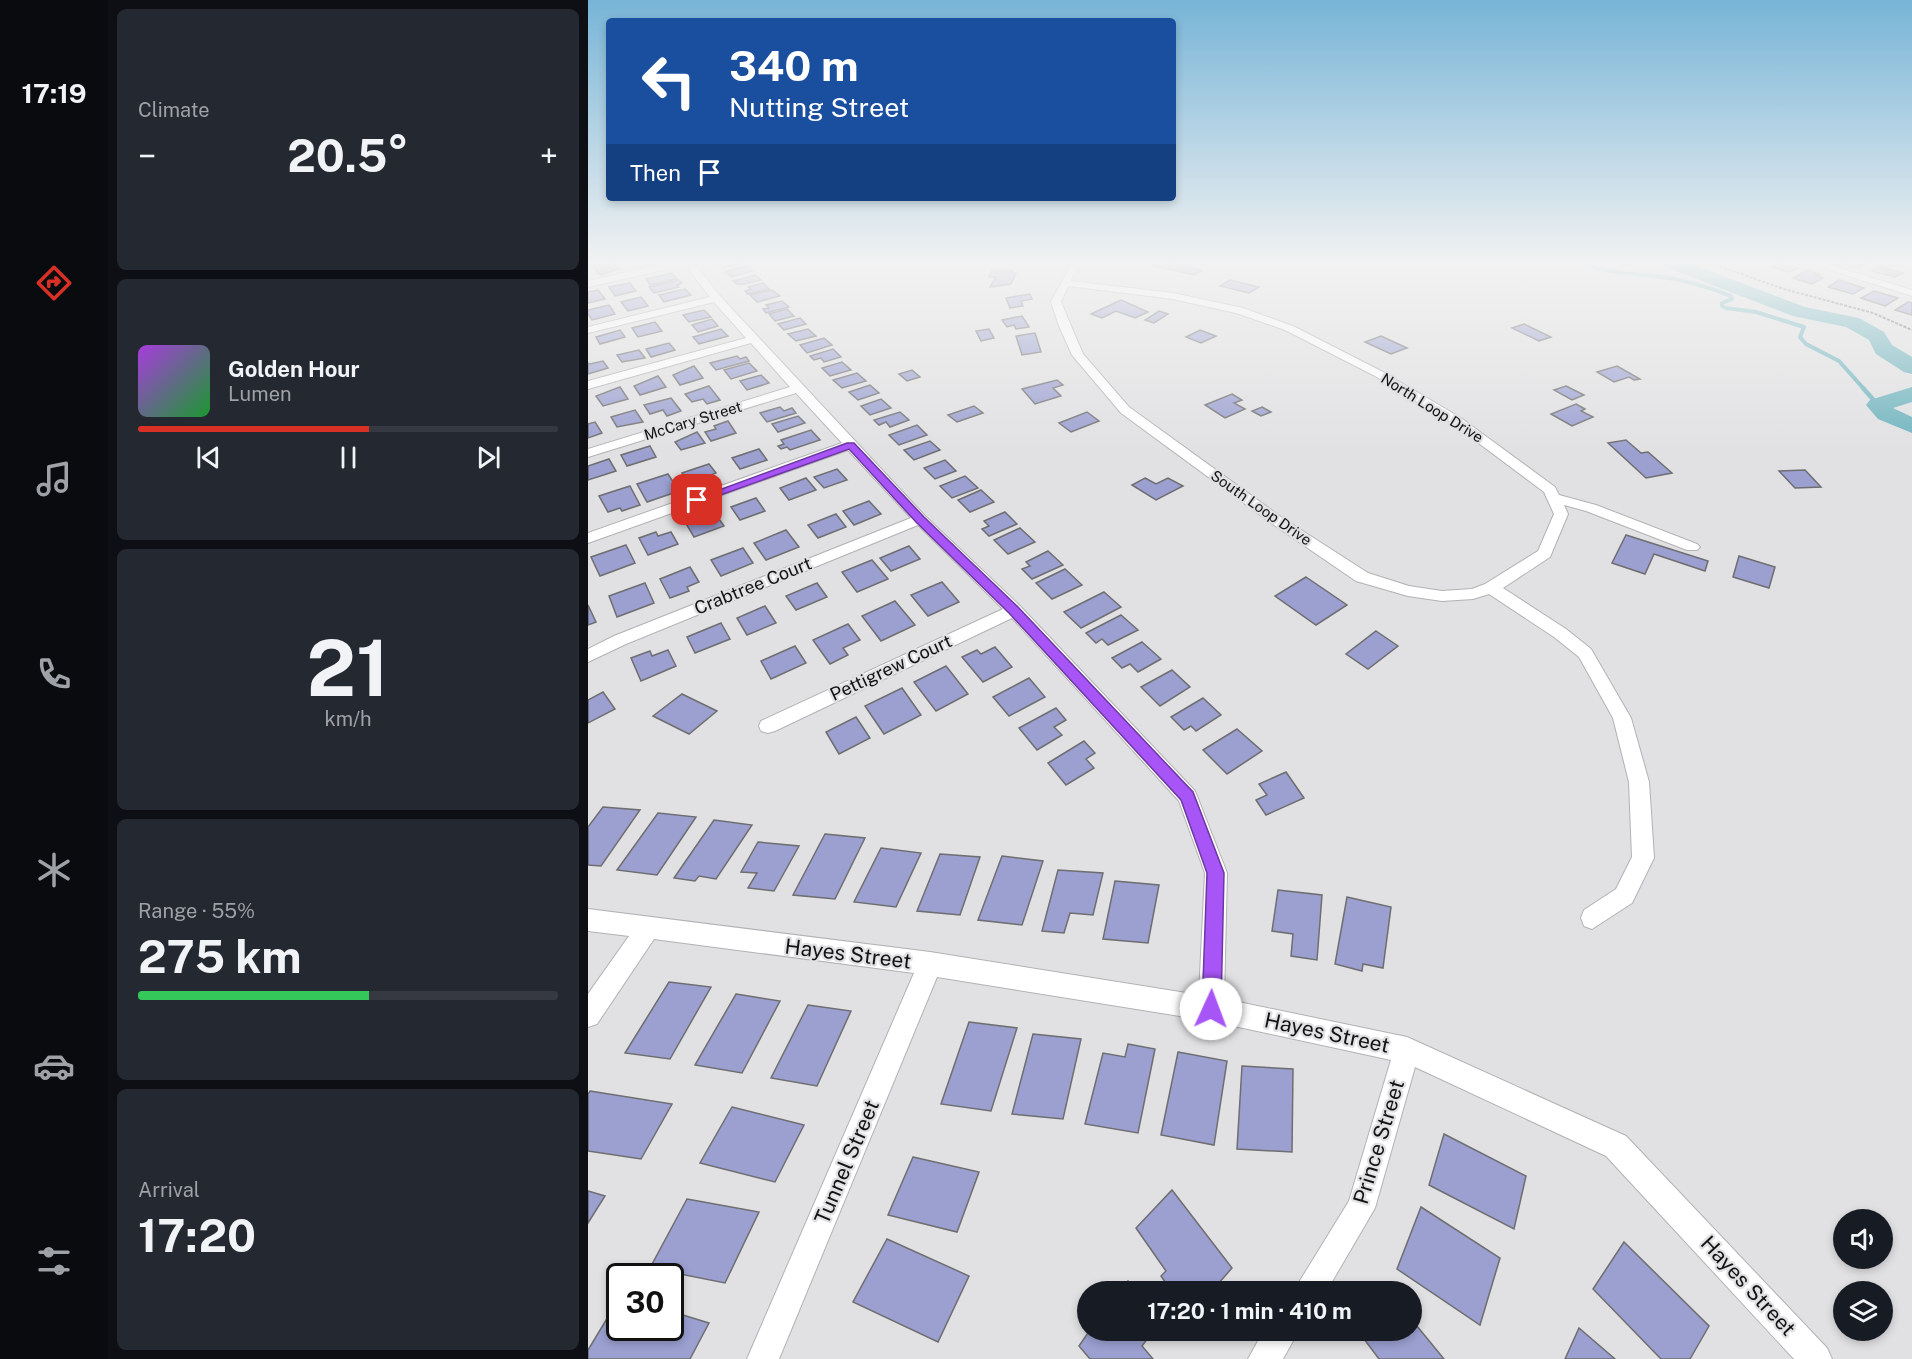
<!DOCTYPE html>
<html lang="en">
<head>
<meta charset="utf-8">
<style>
	body { margin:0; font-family:"Public Sans",sans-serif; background:#242831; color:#f1f3f6; height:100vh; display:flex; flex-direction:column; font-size:22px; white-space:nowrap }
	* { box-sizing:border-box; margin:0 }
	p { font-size:20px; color:#9ea1a6 }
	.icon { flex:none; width:33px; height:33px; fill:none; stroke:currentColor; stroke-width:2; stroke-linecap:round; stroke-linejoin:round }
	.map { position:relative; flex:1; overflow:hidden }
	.sheet { display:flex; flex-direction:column; gap:9px; padding:9px; background:#0d0f14; width:480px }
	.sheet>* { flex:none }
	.guide { position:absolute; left:18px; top:18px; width:570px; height:183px; border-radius:6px; box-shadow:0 3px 9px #0003; background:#1a4fa0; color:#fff; overflow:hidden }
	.fabs { position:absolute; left:1245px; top:1209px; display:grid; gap:12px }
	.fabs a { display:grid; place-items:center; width:60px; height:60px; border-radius:50%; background:#171b24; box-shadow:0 3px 9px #0003; font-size:30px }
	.speed { position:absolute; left:18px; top:1263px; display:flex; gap:12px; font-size:30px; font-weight:700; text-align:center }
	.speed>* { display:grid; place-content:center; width:78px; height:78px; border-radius:50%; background:#171b24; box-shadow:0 3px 9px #0003; line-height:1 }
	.speed .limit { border:3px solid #111; border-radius:9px; background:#fff; color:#111 }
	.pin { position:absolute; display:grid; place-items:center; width:51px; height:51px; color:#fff; margin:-26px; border-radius:12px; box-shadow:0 3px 9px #0006 }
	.me { position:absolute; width:66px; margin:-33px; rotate:2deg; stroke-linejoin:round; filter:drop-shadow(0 0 4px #0008) }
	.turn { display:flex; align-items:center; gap:21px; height:126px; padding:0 24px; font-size:27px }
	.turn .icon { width:78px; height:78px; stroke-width:2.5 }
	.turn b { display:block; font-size:42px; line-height:51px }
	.then { display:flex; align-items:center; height:57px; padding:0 24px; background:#0003; gap:12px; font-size:22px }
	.big { font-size:45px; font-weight:700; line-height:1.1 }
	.sheet .tile { flex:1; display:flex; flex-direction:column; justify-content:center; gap:9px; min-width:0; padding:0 21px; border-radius:9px; background:#242831 }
	.sheet .dial { align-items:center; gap:0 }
	.dial b { font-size:78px; line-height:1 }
	.song { display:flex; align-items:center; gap:18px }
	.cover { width:72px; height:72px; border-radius:9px; background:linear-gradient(135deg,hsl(280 70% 55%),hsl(130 70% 35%)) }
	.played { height:6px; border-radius:3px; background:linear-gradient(90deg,#d93025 55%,#363941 55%) }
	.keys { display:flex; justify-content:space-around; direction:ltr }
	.heat { display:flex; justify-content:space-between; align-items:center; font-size:33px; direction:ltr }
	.charge { height:9px; border-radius:4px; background:linear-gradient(90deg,#34c759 55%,#363941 0) }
	.trip { position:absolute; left:489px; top:1281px; width:345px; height:60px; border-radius:30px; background:#171b24; box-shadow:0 3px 9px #0003; font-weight:700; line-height:60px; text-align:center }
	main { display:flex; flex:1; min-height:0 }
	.menu { display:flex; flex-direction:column; width:108px; justify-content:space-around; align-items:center; background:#090b0e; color:#9ea1a6 }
	.menu .icon { width:42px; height:42px }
	.menu .on { color:#d93025 }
	.menu b { font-size:27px; color:#f1f3f6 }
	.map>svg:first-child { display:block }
</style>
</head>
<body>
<main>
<nav class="menu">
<b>17:19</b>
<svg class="icon on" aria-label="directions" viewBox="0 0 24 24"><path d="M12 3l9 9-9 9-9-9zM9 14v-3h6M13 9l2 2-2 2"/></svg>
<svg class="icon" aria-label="music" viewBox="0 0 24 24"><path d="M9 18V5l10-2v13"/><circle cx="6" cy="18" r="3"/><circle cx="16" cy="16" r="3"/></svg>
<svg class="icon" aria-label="phone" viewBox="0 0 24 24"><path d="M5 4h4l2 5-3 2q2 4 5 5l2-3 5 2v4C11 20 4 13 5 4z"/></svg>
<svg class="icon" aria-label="climate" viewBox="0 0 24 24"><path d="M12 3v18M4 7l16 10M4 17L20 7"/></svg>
<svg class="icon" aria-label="car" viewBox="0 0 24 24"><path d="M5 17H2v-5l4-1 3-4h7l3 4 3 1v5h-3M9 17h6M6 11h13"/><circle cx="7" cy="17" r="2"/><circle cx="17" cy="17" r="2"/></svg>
<svg class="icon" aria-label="filters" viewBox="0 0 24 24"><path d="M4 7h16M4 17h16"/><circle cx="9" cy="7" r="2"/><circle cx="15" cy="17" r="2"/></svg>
</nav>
<section class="sheet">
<div class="tile"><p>Climate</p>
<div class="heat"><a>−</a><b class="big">20.5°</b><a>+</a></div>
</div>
<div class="tile">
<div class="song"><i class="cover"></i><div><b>Golden Hour</b><p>Lumen</p></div></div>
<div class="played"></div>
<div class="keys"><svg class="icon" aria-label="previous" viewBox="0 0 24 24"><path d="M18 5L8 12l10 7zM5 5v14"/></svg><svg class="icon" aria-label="pause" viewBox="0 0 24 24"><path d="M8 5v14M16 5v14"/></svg><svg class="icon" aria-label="next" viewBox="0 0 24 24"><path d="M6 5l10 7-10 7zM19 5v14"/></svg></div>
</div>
<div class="tile dial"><b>21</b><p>km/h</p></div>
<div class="tile"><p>Range · 55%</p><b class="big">275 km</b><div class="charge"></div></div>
<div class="tile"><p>Arrival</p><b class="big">17:20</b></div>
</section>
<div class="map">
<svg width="1324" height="1359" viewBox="0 0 1324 1359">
	<rect width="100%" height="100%" fill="#e1e1e3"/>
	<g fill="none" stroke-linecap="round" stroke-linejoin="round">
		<g stroke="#6db3bd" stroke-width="4">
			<polyline points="965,262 975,262"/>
			<path d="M994,262C1018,274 1041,273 1067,276C1092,279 1119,286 1143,296L1144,299L1134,303V306L1138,308L1168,312L1216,327L1212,337L1218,344L1251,361L1276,389"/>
		</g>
		<polyline stroke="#6db3bd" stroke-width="4.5" points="1275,388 1290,405"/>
		<g fill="#6db3bd" fill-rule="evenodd">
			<polygon points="1072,262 1098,262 1217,307 1271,318 1296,332 1304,345 1324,357 1324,374 1316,372 1288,354 1281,340 1258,327 1205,316 1075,266"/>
			<polygon points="1324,387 1324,402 1305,408 1324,417 1324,433 1290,419 1278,405 1282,400"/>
		</g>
	</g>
	<g fill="#9ba0d1" stroke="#6e6e70" stroke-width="1.5">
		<polygon points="26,262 31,269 12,275 5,266"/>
		<polygon points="156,262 136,268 130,263 131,262"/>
		<polygon points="572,262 579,262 614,270 607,275 565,266"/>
		<polygon points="1192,262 1210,268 1201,272 1183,267"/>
		<polygon points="1251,262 1281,262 1271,268"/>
		<polygon points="159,266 165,271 143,277 137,271"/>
		<polygon points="1292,266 1315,273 1307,277 1284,271"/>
		<polygon points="1219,270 1231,274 1228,275 1235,278 1224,284 1205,278"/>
		<polygon points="404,271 425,271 424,273 428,273 423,284 402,287 408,277 401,277"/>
		<polygon points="84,273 89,279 62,285 58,279"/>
		<polygon points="167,275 173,280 157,284 149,284 145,281"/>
		<polygon points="91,280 94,283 89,285 91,287 66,293 61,287"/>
		<polygon points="642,280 671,287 661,293 632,286"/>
		<polygon points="1251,280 1276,288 1265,294 1240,287"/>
		<polygon points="42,283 48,291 27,296 21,287"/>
		<polygon points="175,283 181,289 160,294 157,291 163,289 160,287"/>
		<polygon points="97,289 103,295 76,302 71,295"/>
		<polygon points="10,290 17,299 0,303 0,292"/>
		<polygon points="184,290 192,296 169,302 162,295"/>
		<polygon points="1286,291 1310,298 1297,306 1273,298"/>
		<polygon points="442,294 444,299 433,301 435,306 422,308 418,298"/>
		<polygon points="53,297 60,306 40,311 33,302"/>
		<polygon points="533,300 560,312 547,318 528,311 514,318 503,314"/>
		<polygon points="194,301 201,307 178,313 175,309 181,308 178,305"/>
		<polygon points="1320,302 1324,303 1324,315 1307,310"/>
		<polygon points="21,305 27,314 4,320 0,314 0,310"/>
		<polygon points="199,309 206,316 187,321 181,314"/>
		<polygon points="116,310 123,317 101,322 95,315"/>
		<polygon points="571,311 580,314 566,323 557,320"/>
		<polygon points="434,316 441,327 428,329 426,325 419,327 414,320"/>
		<polygon points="212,318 218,324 196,330 190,324"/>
		<polygon points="124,319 130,326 110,332 104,325"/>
		<polygon points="67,322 74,331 50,337 44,328"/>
		<polygon points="936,324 963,337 951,341 924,328"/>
		<polygon points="133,329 140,336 111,344 105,337"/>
		<polygon points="220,329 228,336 208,341 200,334"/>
		<polygon points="401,329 406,338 393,341 388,331"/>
		<polygon points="32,330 37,337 12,344 8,337"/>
		<polygon points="612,330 628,336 613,343 598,337"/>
		<polygon points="447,333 453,352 434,355 428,336"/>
		<polygon points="793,336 819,348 803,354 777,342"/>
		<polygon points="236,338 244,345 219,353 212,345"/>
		<polygon points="81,343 87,350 63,357 58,349"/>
		<polygon points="245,349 253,357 236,362 233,358 226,360 222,356"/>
		<polygon points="51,350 57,358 34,362 29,355"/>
		<polygon points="149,356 152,359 158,357 161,361 128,370 122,363"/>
		<polygon points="15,361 20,368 0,374 0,363 2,364"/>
		<polygon points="254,362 263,370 242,376 234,368"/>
		<polygon points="161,363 169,371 143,379 136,370"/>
		<polygon points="106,366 115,378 92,385 85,375"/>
		<polygon points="1029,366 1052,379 1046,380 1041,377 1026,382 1009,372"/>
		<polygon points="324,370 332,377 319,381 311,374"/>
		<polygon points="269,373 278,381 254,388 245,380"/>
		<polygon points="173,375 181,383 159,390 152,381"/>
		<polygon points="70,376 78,387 52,395 46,386"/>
		<polygon points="469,380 475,385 465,388 473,396 447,404 434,389"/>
		<polygon points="282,385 291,393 270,400 261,392"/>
		<polygon points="121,386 132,400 119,404 115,399 104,402 97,394"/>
		<polygon points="978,386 996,395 984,400 966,390"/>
		<polygon points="32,387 40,399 15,406 8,396"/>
		<polygon points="644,394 654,400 646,403 657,409 637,418 617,405"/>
		<polygon points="83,398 93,411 79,416 75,410 62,414 56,405"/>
		<polygon points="293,399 303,408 282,415 273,406"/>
		<polygon points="988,404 997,409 993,411 1005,417 984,426 963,414"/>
		<polygon points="386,406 395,413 369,422 360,415"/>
		<polygon points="192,407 196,411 204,408 208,413 179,422 172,413"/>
		<polygon points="674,407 683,412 673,416 664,411"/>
		<polygon points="47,410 55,422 29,427 23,417"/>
		<polygon points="312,412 321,420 302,427 298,422 291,425 286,420"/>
		<polygon points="499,412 511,421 483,432 471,423"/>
		<polygon points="210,416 217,423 190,432 184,424"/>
		<polygon points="140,421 148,433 123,441 117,432 128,429 126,426"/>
		<polygon points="7,422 14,433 0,438 0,424"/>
		<polygon points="329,425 339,435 311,445 301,435"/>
		<polygon points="223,430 232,440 202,450 199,447 193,449 190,446 196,444 193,440"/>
		<polygon points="109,432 117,443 93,450 87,442"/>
		<polygon points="1038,440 1053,453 1060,452 1084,473 1058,478 1020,443"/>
		<polygon points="342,441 352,450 326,460 316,450"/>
		<polygon points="62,446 68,457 39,466 33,455"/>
		<polygon points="171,449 179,460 152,469 144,458"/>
		<polygon points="21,459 28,471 0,480 0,466"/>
		<polygon points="357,460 368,471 347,479 336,468"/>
		<polygon points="121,464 128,473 116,478 119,482 103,487 94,473"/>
		<polygon points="249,469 259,480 236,488 226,477"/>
		<polygon points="1217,470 1233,487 1207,488 1191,471"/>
		<polygon points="80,474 91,491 59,502 49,484"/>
		<polygon points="377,476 390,488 364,498 352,486"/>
		<polygon points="218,478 228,490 201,500 192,488"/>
		<polygon points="557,478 568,484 580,478 595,486 568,500 544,485"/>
		<polygon points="42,486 52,505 34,511 32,508 20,512 11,496"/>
		<polygon points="393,490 406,502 382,512 370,500"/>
		<polygon points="168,498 177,511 152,520 143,507"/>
		<polygon points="281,501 293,514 266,525 255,511"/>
		<polygon points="126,512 136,526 106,537 97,522"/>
		<polygon points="417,512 429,524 401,536 394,529 401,526 396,521"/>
		<polygon points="248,514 258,527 230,538 220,525"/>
		<polygon points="432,528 447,542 420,554 406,540"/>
		<polygon points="198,530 211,547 178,560 166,543"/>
		<polygon points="68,532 70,536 83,532 90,544 60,555 51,538"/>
		<polygon points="1038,535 1120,561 1117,571 1066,554 1057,574 1024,563"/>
		<polygon points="38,545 47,563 12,576 3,557"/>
		<polygon points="321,546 332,559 303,571 292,558"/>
		<polygon points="155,548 165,563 133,576 123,560"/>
		<polygon points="460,551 475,565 444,579 434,569 442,566 438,562"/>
		<polygon points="1151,556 1187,567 1181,588 1145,577"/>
		<polygon points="284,560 300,579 269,592 254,572"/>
		<polygon points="102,567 111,582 99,587 101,591 82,598 72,579"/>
		<polygon points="477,569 494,585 464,599 448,583"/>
		<polygon points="718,577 759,605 728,625 687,596"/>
		<polygon points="354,582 371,602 340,616 323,595"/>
		<polygon points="57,583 66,603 29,617 21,596"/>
		<polygon points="229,583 239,597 208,610 198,596"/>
		<polygon points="516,592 533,607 493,628 476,612"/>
		<polygon points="307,601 327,625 293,641 274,616"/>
		<polygon points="0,605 8,622 0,625"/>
		<polygon points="177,606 188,623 159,635 149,618"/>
		<polygon points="533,615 550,630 520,645 514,639 508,643 498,633"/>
		<polygon points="133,623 142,639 107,653 99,637"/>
		<polygon points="260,624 272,640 255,648 260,655 242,664 225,640"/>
		<polygon points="788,631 810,646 780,669 758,654"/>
		<polygon points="554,642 573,659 550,672 542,664 534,668 524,658"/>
		<polygon points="207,646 218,663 183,679 173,661"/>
		<polygon points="407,647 424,667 395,682 374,657 389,650 393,654"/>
		<polygon points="80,650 88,666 53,681 43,658 62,651 64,656"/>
		<polygon points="358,666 380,694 348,711 326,682"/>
		<polygon points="584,670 602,687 572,706 553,687"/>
		<polygon points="441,678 457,697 421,716 405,697"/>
		<polygon points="314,688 333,715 296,734 277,706"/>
		<polygon points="15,692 27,709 0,723 0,700"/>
		<polygon points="94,694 129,711 101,734 65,716"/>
		<polygon points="615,698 633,715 608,731 603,726 596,730 583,717"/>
		<polygon points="468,708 478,720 466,727 474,735 449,750 431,728"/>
		<polygon points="268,717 282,738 251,754 238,732"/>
		<polygon points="649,729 674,751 639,774 615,750"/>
		<polygon points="496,741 507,753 498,759 506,768 478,785 460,763"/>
		<polygon points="698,772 716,798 678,815 668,800 679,795 671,784"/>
		<polygon points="15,807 52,810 13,866 0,865 0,827"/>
		<polygon points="70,813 108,817 69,875 29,870"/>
		<polygon points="126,820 164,825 128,879 111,876 107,881 86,878"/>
		<polygon points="237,834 277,838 247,899 205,895"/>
		<polygon points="170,842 211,846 186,891 160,888 169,873 153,872"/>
		<polygon points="293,848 333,853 308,907 266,902"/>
		<polygon points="352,854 392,857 372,915 329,911"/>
		<polygon points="414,856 455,861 434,925 390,920"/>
		<polygon points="470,870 515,873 505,915 482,913 476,933 454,931"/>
		<polygon points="527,881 571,885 560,943 515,939"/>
		<polygon points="690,890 734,895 729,960 703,956 705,934 684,931"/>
		<polygon points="759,897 803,907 795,968 775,964 774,971 747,964"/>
		<polygon points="81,982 123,987 82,1059 37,1053"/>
		<polygon points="148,994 192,1001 154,1073 107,1065"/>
		<polygon points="220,1005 263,1011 229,1086 183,1078"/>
		<polygon points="381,1022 429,1028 403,1111 353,1104"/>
		<polygon points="445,1034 493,1039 475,1119 424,1114"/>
		<polygon points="540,1044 567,1049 550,1133 497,1124 515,1053 537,1057"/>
		<polygon points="590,1052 639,1061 626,1145 573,1135"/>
		<polygon points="654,1066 705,1069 704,1152 649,1149"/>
		<polygon points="2,1091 84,1104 53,1159 0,1151 0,1094"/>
		<polygon points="144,1107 216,1125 187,1182 112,1163"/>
		<polygon points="856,1134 938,1176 926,1229 841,1185"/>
		<polygon points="325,1157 391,1172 369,1232 300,1215"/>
		<polygon points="584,1190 644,1268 623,1292 584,1292 573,1276 578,1271 548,1228"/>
		<polygon points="0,1191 17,1196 0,1223"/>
		<polygon points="99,1199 171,1212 137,1283 62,1268"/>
		<polygon points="833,1207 912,1258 892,1325 809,1269"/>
		<polygon points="299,1239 381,1276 350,1342 265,1302"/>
		<polygon points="1036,1242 1121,1326 1102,1359 1073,1359 1005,1289"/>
		<polygon points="540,1281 549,1292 531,1292"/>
		<polygon points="32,1297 32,1328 82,1328 82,1311 121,1323 102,1359 0,1359 0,1350"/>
		<polygon points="824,1320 856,1359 791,1359 776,1339 783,1330 824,1330"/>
		<polygon points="991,1328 1027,1359 977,1359"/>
		<polygon points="502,1330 566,1330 554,1346 565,1359 502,1359 491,1346"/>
	</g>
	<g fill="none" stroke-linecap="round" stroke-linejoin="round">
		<defs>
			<g id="minor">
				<polygon points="82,262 105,262 132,296 337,516 432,606 607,791 639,873 636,999 819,1037 1038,1136 1239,1348 1244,1359 1206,1359 1018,1156 827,1067 787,1208 738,1292 705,1292 761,1201 803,1060 623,1021 349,977 191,1359 159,1359 326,973 66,939 9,1024 0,1027 0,994 41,936 0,931 0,909 342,952 611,995 617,873 591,801 424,618 187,731 180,733 173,731 171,726 173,721 415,609 330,525 38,644 0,662 0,649 26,636 323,518 260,450 0,543 0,533 254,443 208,393 0,457 0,449 202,387 163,343 0,389 0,381 158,338 126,302 0,333 0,327 122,297 97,265 0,287 0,281"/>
				<path d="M484,262H493L482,281L585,293L655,308L705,326L795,372L873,418L967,487L971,495L1008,505L1109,544L1112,547L1109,550H1099L998,511L976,505L980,514L962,557L915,588L978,629L1003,649L1043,718L1061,782L1066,858L1044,903L1004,929L996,926L993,918L996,910L1028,889L1044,857L1041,782L1025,718L991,657L966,637L901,594L885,599L854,601L820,596L768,581L683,523L533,413L484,355L471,326L463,302ZM480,286L585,299L648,313L697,330L787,376L865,424L956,492L966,514L950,551L897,584L884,589L854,591L821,586L780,573L693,517L541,407L495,354L473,302Z"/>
				<polygon points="1217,262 1232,262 1324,290 1324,296"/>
				<polygon points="676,1330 711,1330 695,1359 660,1359"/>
			</g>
		</defs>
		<use href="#minor" stroke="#b2b2b4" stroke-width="2"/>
		<polyline stroke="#707071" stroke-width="2" stroke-dasharray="3 1.5" stroke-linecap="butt" points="1119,262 1196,289 1285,313 1324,330"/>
		<use href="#minor" fill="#fff" fill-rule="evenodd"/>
	</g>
	<linearGradient id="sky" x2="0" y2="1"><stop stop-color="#77b4d7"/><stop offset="0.58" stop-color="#f2f2f2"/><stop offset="1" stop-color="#f2f2f2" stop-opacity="0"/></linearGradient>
	<rect width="1324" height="453" fill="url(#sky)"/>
	<polygon fill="#a855f7" stroke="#6d37a1" stroke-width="1.5" points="259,443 266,443 336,517 430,607 605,792 636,873 633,1009 630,1015 623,1018 617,1015 614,1009 619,873 593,800 421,613 328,522 261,449 113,502 109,503 104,500"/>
	<g text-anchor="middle" stroke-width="4.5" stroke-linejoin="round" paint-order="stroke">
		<g font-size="15" fill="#121213" stroke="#e1e1e3">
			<text transform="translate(844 408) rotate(32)" y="5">North Loop Drive</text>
			<text transform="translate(105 421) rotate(-17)" y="5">McCary Street</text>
			<text transform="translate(673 508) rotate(35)" y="5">South Loop Drive</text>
		</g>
		<g font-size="18" fill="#121213" stroke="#e1e1e3">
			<text transform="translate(165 586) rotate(-22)" y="6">Crabtree Court</text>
			<text transform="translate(303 668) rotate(-25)" y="6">Pettigrew Court</text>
		</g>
		<g font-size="21" fill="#121213" stroke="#e1e1e3">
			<text transform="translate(260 954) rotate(7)" y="7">Hayes Street</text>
			<text transform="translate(739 1033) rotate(12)" y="7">Hayes Street</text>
			<text transform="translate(791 1142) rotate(-73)" y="7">Prince Street</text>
			<text transform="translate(259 1162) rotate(-67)" y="7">Tunnel Street</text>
			<text transform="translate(1160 1286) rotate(47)" y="7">Hayes Street</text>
		</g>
	</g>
</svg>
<div class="fabs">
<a><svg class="icon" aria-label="sound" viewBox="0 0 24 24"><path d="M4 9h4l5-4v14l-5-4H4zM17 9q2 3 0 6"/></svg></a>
<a><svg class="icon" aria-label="layers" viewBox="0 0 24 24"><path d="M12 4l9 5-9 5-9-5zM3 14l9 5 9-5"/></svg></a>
</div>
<div class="speed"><div class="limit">30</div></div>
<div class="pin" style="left:109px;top:500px;background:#d93025"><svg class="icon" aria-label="arrive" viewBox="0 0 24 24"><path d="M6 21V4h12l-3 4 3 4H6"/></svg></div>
<svg class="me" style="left:623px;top:1009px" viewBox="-20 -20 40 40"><circle r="19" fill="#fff"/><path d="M0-13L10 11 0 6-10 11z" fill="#a855f7"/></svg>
<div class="trip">17:20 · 1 min · 410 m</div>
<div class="guide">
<div class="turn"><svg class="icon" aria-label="left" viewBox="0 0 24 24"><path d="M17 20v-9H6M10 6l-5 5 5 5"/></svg><div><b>340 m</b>Nutting Street</div></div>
<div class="then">Then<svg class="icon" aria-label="arrive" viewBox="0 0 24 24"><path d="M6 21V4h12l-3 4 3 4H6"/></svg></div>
</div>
</div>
</main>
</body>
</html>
